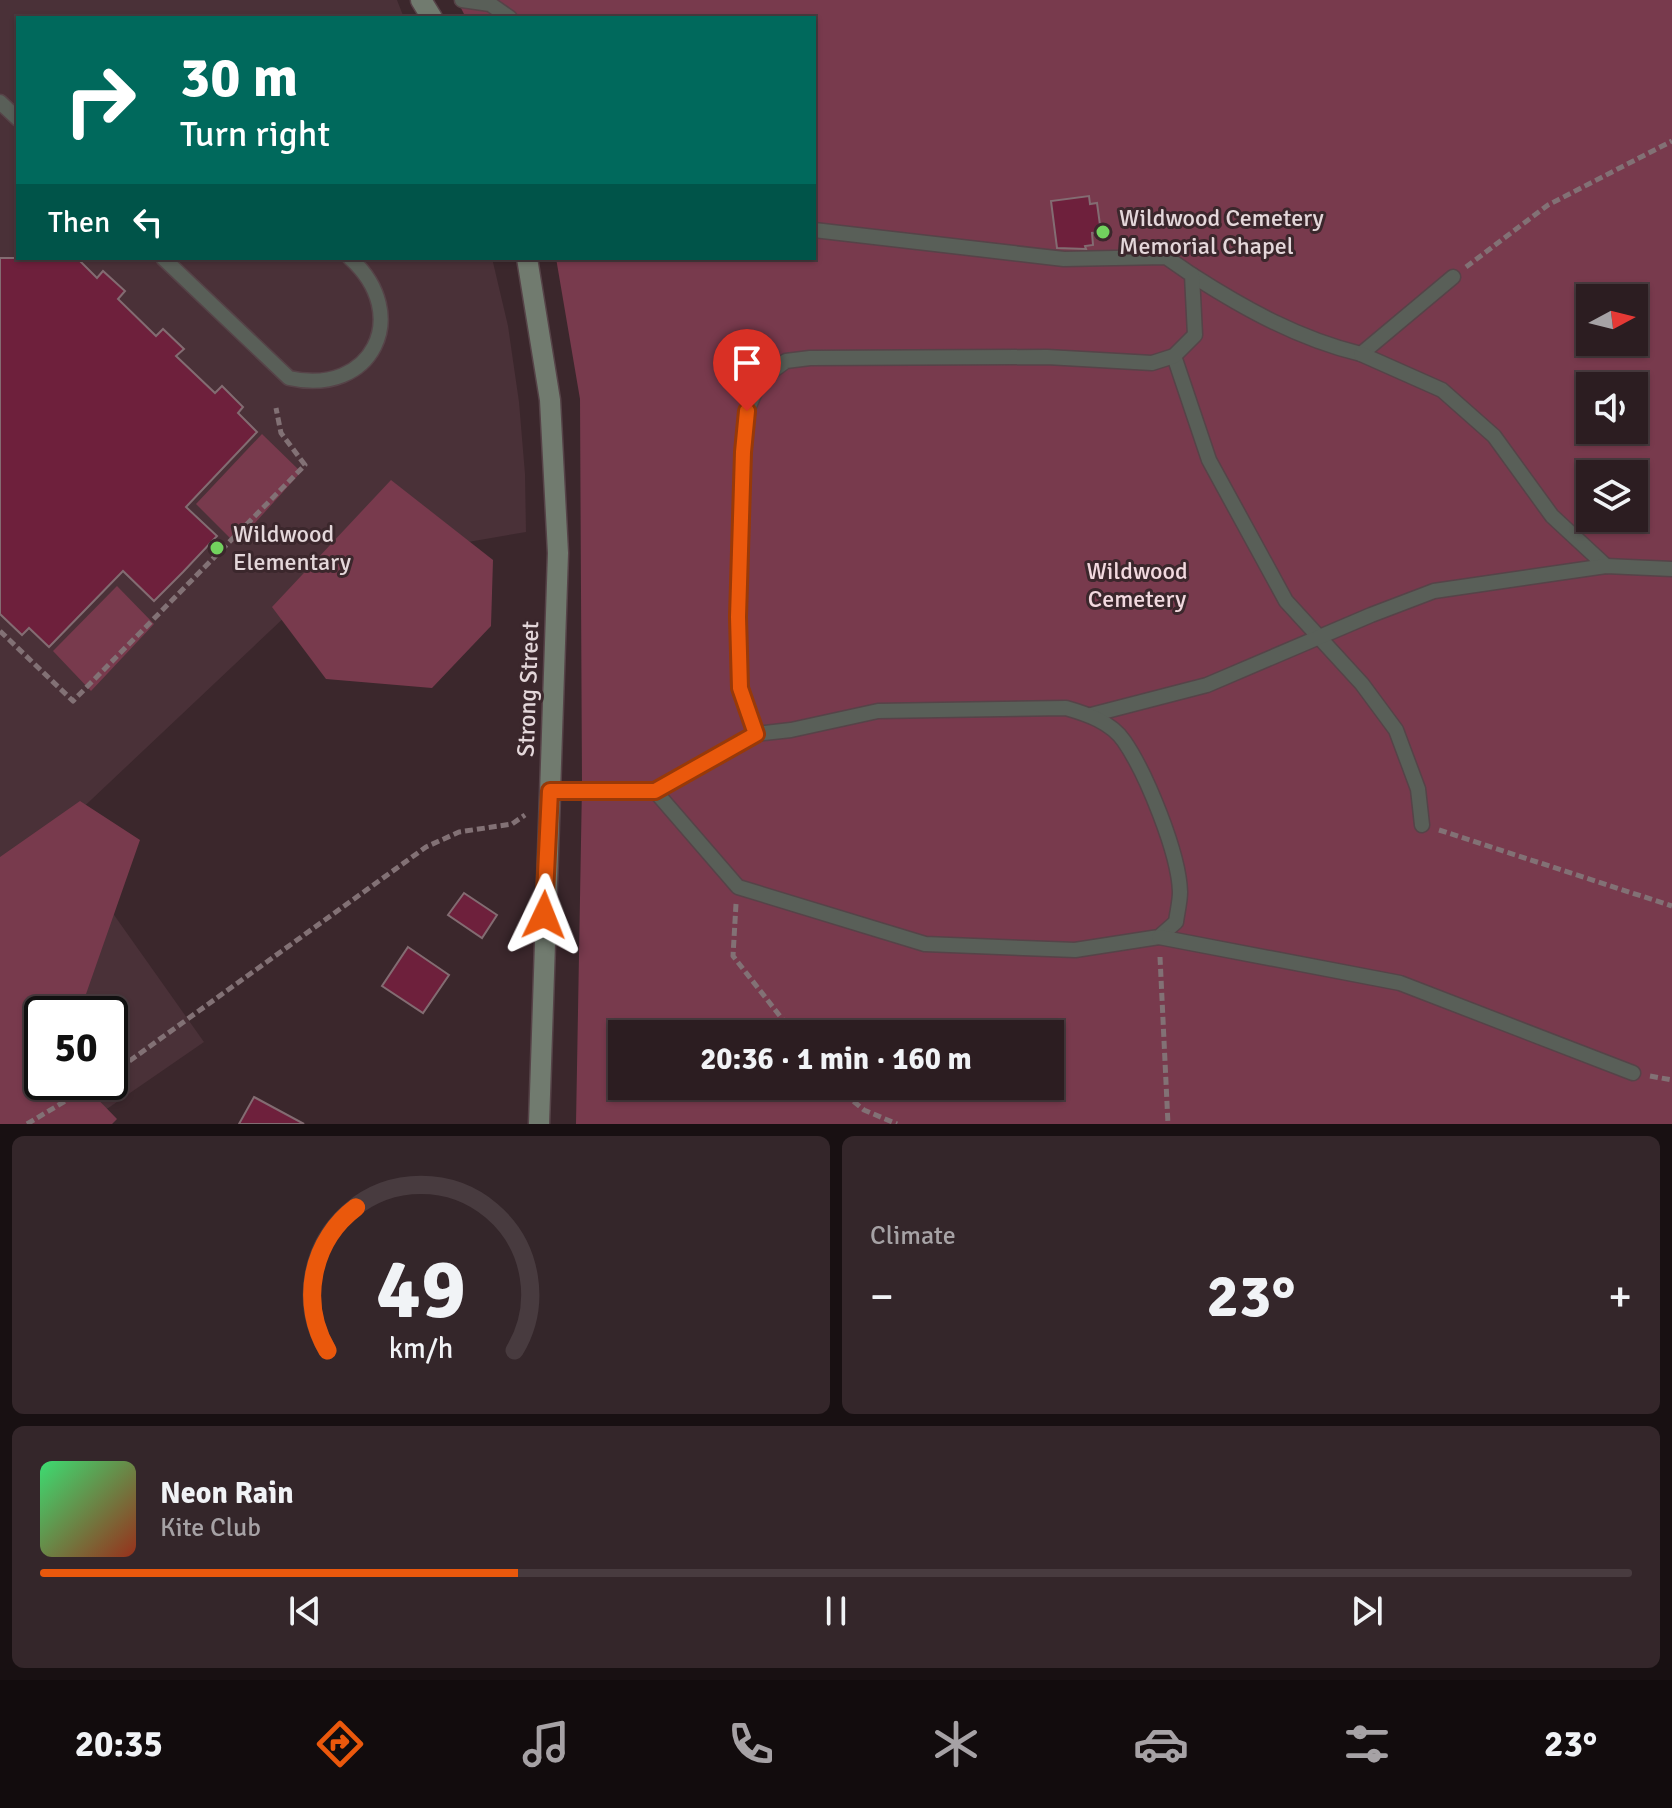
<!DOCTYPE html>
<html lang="en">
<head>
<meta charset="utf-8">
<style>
	body { margin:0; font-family:Signika,sans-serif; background:#34262a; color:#f1f3f6; height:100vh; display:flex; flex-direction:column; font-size:30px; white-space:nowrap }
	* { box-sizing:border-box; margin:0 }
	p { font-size:26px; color:#a6a2a5 }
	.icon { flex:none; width:44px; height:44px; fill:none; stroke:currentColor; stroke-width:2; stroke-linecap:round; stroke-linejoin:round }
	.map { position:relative; height:1124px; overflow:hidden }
	.sheet { display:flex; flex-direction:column; gap:12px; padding:12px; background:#181012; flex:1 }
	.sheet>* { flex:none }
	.top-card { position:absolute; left:16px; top:16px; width:800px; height:244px; border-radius:0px; box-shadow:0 2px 6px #0004,0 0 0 2px #483b3f; background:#00695c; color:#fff; overflow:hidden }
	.needle { width:52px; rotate:83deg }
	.controls { position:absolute; left:1576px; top:284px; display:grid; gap:16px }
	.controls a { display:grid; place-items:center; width:72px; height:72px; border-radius:0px; background:#2c1d21; box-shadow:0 2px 6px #0004,0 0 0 2px #483b3f; font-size:40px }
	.speed { position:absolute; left:24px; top:996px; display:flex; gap:16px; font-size:40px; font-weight:700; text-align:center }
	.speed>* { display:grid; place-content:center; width:104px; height:104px; border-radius:50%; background:#2c1d21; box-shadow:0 2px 6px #0004,0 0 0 2px #483b3f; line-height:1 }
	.speed .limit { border:4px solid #111; border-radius:12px; background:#fff; color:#111 }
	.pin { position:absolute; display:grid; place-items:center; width:68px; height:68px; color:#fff; margin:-82px -34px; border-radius:50% 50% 50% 0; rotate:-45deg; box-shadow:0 0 8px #0007 }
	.pin .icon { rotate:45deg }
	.me { position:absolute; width:88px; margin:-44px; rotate:2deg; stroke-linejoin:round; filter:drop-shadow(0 0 6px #0008) }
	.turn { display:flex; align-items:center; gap:28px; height:168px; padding:0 32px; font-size:36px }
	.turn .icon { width:104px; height:104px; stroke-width:2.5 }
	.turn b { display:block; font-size:56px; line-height:68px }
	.then { display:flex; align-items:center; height:76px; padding:0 32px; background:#0003; gap:16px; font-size:30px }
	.big { font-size:60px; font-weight:700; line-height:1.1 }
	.sheet .tile { flex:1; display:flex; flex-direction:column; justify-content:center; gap:12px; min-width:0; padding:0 28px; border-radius:12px; background:#34262a }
	.sheet .dial { align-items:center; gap:0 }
	.dial svg { height:208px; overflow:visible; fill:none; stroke:#483b3f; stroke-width:7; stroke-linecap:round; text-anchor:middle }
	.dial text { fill:#f1f3f6; stroke:none }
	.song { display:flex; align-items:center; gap:24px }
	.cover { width:96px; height:96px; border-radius:12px; background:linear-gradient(135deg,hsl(140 70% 55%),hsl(10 70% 35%)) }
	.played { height:8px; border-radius:4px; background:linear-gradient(90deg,#ea580c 30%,#483b3f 30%) }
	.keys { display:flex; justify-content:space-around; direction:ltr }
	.heat { display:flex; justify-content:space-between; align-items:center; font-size:44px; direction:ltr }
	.sheet .tiles { flex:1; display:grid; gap:12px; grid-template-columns:1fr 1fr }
	.tile:last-child { grid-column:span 2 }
	.trip { position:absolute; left:608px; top:1020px; width:456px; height:80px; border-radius:0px; background:#2c1d21; box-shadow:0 2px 6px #0004,0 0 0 2px #483b3f; font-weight:700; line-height:80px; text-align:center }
	.menu { display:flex; height:128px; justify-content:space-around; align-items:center; background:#120c0d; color:#a6a2a5 }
	.menu .icon { width:56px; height:56px }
	.menu .current { color:#ea580c }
	.menu b { font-size:36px; color:#f1f3f6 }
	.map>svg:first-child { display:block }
</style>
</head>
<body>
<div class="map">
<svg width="1672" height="1124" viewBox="0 0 1672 1124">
	<rect width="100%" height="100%" fill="#3b272c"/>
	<path fill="#4a3138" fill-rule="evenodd" d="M0,0H397L404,18H18V258H492L508,326L519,402L525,474L526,532L341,564L56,833L204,1042L85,1124H0ZM42,1014H110V1082H42Z"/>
	<g fill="#783a4d" fill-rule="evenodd">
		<path d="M457,0H1672V1124H576L582,785L580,399L556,258H814V18H466ZM1590,298H1634V342H1590ZM1590,386H1634V430H1590ZM1590,474H1634V518H1590ZM622,1034H1050V1086H622Z"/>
		<polygon points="262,434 301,472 236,544 196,504"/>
		<polygon points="391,480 493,560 491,626 432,688 326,679 272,607"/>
		<polygon points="117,586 154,624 91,691 53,651"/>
		<polygon points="80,801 140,840 79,1014 42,1014 42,1082 81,1082 117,1119 112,1124 0,1124 0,857"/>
	</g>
	<g fill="#6e203c" stroke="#836c72" stroke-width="2">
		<polygon points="1089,196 1090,204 1097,203 1101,232 1092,233 1093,245 1085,246 1086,249 1057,248 1051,201"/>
		<polygon points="0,258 77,258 97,278 103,271 125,291 118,299 156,336 163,329 184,349 176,356 215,393 222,386 243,407 238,413 257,432 186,507 217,536 183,572 154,601 123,571 49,647 29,628 22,635 0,614"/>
		<polygon points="464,893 497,915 482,938 448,915"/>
		<polygon points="408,947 449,975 423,1013 382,986"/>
		<polygon points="254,1097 304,1124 239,1124"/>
	</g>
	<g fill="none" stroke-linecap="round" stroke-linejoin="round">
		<defs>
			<g id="service">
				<polyline points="462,0 490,4 510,18"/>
				<polyline points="0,102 18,119"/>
				<path d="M163,258L289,378C372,397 413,315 350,258"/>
				<path d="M1192,275C1245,309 1299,339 1361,354L1453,277"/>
				<polyline points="1361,354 1442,390 1494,436 1552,516 1606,566"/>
				<polyline points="1174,356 1209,460 1286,601 1362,684 1396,730 1418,789 1422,825"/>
				<polyline points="1091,715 1207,685 1371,615 1434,591 1606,566 1672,569"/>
				<path d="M756,734L655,791L738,887L925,944L1075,950L1159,937L1176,922C1177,913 1180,902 1180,892C1179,853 1146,773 1124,741C1111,722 1087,714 1066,708L878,711L791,730L756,734L740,688L738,617L743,452L747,411L760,380L786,361L810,358L1047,357L1152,363L1174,356L1195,335L1192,275L1166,257L1064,259L814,230"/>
				<polyline points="550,791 655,791"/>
				<polyline points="1159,937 1400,983 1633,1073"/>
			</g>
			<g id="secondary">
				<polyline points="421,0 432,18"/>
				<polyline points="527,258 550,400 558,553 539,1124"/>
			</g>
		</defs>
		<use href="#service" stroke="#564348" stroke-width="17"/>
		<use href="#secondary" stroke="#564348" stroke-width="23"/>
		<g stroke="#827175" stroke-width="5" stroke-dasharray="8 4" stroke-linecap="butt">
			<polyline points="1466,267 1548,205 1672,141"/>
			<polyline points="0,631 73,701 305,465 281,433 276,408"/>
			<polyline points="1439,830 1672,906"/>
			<polyline points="736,904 733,956 794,1034"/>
			<polyline points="1160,957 1168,1124"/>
			<polyline points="110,1075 426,847 459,832 512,824 525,815"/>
			<polyline points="1650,1076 1672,1080"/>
			<polyline points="835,1086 864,1110 897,1124"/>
			<polyline points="27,1124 97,1082"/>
		</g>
		<use href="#service" stroke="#595f58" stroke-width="14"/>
		<use href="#secondary" stroke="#717b6f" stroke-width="20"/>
	</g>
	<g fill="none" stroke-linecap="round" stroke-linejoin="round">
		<defs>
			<polyline id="route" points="544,915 550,791 655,791 756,734 740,688 738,617 743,452 747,411"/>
		</defs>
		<use href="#route" stroke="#983908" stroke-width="20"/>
		<use href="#route" stroke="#ea580c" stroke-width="14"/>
	</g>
	<g fill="#72d25e" stroke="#3b272c" stroke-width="3">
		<circle cx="1103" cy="232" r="8"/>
		<circle cx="217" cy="548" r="8"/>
	</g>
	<g text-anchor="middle" stroke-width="6" stroke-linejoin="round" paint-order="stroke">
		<g font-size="24" fill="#e4d7da" stroke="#3b272c" text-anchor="start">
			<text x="1119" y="226">Wildwood Cemetery<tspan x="1119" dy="28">Memorial Chapel</tspan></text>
			<text x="233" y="542">Wildwood<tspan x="233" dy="28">Elementary</tspan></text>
		</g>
		<g font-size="24" fill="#f2d9df" stroke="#3b272c">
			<text x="1137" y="579">Wildwood<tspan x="1137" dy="28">Cemetery</tspan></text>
		</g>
		<g font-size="24" fill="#e4d7da" stroke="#3b272c">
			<text transform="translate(528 689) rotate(-88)" y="8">Strong Street</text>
		</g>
	</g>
</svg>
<div class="controls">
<a><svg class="needle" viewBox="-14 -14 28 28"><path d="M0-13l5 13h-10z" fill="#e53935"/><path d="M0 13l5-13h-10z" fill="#a6a2a5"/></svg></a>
<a><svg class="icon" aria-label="sound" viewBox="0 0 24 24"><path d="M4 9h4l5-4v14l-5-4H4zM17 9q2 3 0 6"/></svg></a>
<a><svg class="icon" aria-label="layers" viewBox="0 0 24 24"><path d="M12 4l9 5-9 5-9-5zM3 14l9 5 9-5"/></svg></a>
</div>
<div class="speed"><div class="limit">50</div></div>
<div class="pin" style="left:747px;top:411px;background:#d93025"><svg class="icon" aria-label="arrive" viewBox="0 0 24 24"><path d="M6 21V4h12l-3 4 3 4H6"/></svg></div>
<svg class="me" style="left:544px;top:915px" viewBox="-20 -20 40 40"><path d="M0-17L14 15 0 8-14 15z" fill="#ea580c" stroke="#fff" stroke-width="4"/></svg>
<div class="trip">20:36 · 1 min · 160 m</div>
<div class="top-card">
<div class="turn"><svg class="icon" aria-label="right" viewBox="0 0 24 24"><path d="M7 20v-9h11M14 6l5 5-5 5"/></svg><div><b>30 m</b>Turn right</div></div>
<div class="then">Then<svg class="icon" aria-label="left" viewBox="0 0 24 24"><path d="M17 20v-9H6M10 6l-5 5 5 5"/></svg></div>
</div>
</div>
<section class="sheet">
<div class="tiles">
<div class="tile dial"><svg viewBox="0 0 100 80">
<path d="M14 69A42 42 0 1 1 86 69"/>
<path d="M14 69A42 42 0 0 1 25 14" stroke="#ea580c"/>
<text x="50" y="56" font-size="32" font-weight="700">49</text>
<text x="50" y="72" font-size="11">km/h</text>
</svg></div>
<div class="tile"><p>Climate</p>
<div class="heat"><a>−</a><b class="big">23°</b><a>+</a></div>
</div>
<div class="tile">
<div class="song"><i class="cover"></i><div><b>Neon Rain</b><p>Kite Club</p></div></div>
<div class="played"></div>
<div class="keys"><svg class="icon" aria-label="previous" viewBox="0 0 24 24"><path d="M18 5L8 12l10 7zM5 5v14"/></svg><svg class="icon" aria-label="pause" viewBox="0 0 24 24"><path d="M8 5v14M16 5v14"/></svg><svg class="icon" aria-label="next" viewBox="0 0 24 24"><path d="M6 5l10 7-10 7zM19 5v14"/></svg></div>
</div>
</div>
</section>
<nav class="menu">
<b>20:35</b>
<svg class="icon current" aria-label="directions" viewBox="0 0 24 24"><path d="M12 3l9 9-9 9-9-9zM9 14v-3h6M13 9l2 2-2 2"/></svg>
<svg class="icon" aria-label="music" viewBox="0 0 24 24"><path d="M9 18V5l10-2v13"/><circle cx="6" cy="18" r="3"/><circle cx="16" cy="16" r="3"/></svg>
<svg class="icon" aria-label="phone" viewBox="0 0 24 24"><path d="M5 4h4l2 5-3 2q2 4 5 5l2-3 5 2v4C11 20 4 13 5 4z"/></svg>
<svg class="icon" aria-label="climate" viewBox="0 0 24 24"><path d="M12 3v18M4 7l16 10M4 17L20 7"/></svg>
<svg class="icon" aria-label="car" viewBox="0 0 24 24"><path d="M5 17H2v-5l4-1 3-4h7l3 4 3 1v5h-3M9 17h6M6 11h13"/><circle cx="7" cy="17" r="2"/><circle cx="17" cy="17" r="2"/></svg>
<svg class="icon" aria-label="filters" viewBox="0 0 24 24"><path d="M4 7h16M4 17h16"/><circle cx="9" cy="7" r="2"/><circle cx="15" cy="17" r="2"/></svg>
<b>23°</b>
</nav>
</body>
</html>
